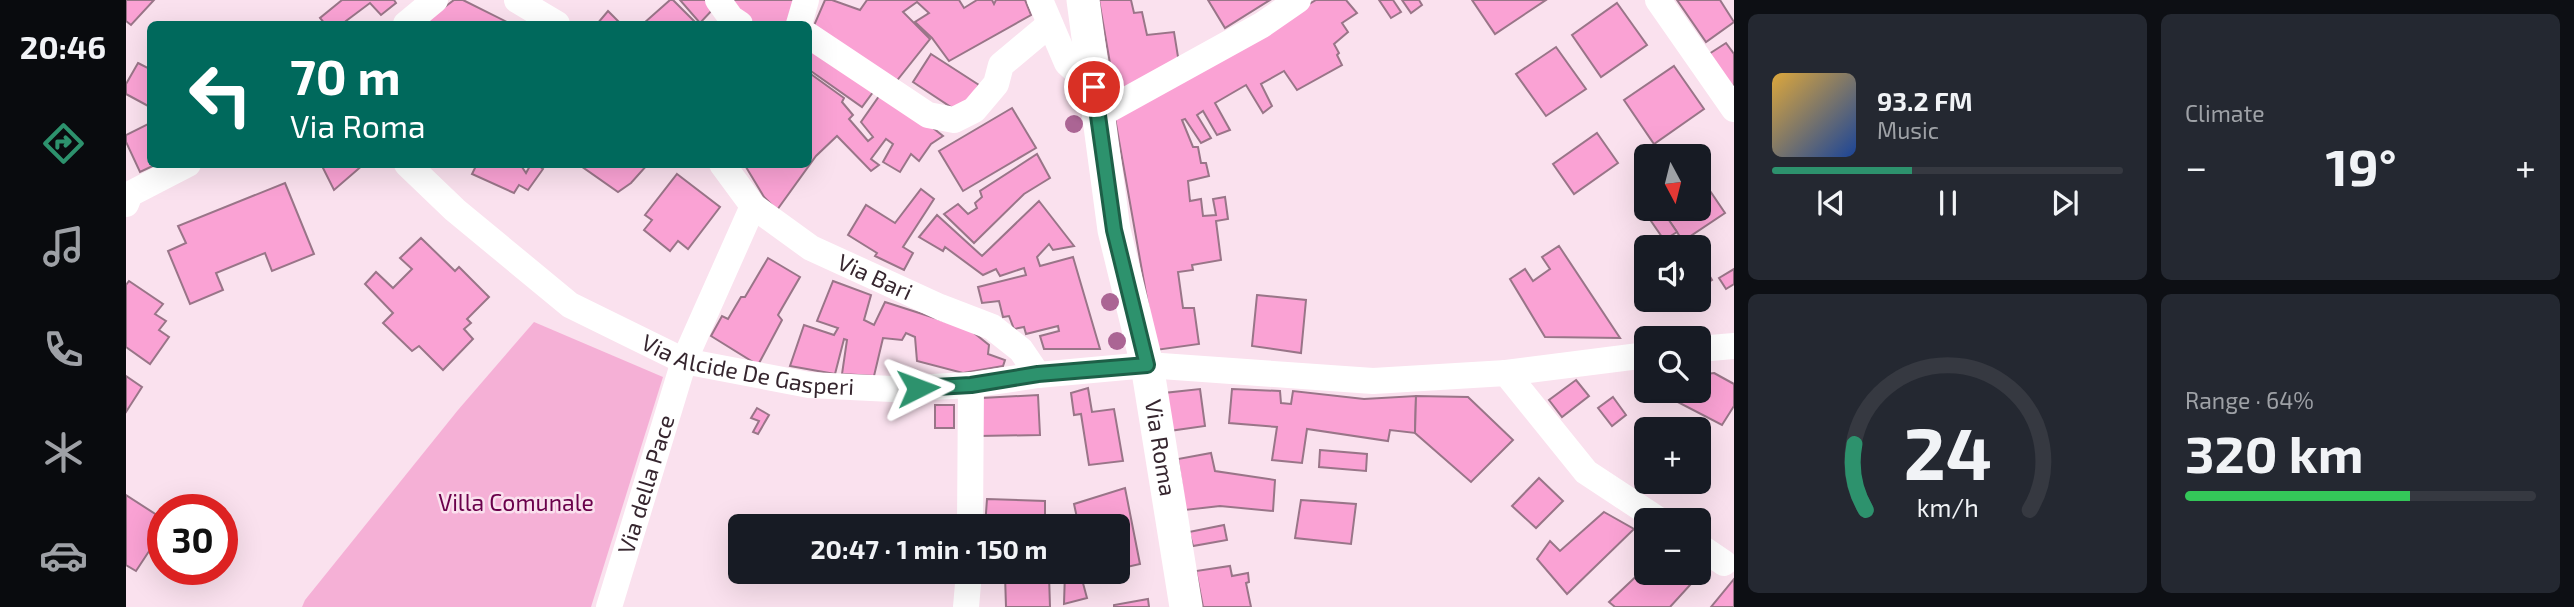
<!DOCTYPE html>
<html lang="en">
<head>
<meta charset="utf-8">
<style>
	body { margin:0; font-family:"Exo 2",sans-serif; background:#242831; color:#f1f3f6; height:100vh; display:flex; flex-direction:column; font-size:26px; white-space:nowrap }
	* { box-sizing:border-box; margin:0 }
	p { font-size:23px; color:#9ea1a6 }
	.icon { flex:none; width:38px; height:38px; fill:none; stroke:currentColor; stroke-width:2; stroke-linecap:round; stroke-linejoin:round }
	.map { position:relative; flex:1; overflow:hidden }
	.sheet { display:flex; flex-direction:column; gap:14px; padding:14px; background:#0d0f14; width:840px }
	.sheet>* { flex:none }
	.banner { position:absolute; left:21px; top:21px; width:665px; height:147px; border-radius:10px; box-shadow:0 7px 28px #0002; background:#00695c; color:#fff; overflow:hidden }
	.needle { width:46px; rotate:173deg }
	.tools { position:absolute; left:1508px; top:144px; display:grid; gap:14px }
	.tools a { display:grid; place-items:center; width:77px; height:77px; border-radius:10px; background:#171b24; box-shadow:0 7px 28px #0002; font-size:35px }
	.speed { position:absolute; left:21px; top:494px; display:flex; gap:14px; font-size:35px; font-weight:700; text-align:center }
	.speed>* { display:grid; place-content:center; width:91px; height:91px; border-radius:50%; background:#171b24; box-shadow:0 7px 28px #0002; line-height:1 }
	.speed .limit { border:10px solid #d22; background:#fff; color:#111 }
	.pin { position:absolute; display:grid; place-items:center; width:60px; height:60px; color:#fff; margin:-30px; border:4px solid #fff; border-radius:50%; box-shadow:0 2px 7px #0007 }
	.me { position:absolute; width:77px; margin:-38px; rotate:87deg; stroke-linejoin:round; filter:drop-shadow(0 0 5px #0008) }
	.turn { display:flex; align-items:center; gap:24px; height:147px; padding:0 28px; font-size:32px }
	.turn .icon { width:91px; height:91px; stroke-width:2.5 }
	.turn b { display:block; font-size:49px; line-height:60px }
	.big { font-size:52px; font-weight:700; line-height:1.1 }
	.sheet .card { flex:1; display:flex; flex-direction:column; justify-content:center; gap:10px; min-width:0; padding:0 24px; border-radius:10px; background:#242831 }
	.sheet .dial { align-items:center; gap:0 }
	.dial svg { height:182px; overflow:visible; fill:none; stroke:#363941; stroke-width:7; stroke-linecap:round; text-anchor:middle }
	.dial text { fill:#f1f3f6; stroke:none }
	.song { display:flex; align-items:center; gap:21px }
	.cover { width:84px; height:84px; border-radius:10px; background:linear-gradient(135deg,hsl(40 70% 55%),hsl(220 70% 35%)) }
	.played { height:7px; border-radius:4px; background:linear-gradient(90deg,#2d926d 40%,#363941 40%) }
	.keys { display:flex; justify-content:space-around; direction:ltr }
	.heat { display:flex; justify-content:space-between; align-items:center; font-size:38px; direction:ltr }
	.charge { height:10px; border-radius:5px; background:linear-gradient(90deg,#34c759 64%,#363941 0) }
	.sheet .tiles { flex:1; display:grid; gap:14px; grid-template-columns:repeat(2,1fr) }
	.trip { position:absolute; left:602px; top:514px; width:402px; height:70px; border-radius:10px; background:#171b24; box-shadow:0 7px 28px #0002; font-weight:700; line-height:70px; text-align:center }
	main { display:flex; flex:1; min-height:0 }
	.tabs { display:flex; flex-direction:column; width:126px; justify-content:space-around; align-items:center; background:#090b0e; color:#9ea1a6 }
	.tabs .icon { width:49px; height:49px }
	.tabs .active { color:#2d926d }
	.tabs b { font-size:32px; color:#f1f3f6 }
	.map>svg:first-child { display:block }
</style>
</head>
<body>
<main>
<nav class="tabs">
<b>20:46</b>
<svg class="icon active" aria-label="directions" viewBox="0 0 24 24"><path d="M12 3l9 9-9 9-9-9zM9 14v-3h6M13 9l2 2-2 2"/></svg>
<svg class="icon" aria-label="music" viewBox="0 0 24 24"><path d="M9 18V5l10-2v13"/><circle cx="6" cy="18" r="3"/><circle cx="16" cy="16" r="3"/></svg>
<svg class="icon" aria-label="phone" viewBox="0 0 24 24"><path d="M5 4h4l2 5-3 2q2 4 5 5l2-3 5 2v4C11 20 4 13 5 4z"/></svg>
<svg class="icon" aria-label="climate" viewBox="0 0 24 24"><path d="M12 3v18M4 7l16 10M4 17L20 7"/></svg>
<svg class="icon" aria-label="car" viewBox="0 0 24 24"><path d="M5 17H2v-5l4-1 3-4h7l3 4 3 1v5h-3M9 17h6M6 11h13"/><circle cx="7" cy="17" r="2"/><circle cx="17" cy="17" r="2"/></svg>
</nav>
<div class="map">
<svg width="1608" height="607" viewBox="0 0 1608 607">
	<rect width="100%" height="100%" fill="#fae1ee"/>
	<polygon fill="#f5b0d6" points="408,322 537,377 465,607 176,607 179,600 332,410"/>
	<g fill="#faa2d4" stroke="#997588" stroke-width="2">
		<polygon points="0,0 28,0 5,25 0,21"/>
		<polygon points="216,0 268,0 270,3 255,15 244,3 220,21 222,24 199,24 194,18"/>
		<polygon points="328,0 337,0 385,24 296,24"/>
		<polygon points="544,0 547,0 571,24 518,23"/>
		<polygon points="554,0 586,0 590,6 574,23"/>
		<polygon points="600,0 673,0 665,24 629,24"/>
		<polygon points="699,0 706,0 734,10 741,0 833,0 838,8 851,0 866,0 868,4 870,0 899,0 905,15 823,61 806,38 789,22 803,13 791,2 777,12 804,39 769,83 686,30"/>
		<polygon points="973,0 1005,0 1008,13 1016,12 1021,35 1048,32 1053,63 989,92"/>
		<polygon points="1082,0 1144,0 1099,28"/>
		<polygon points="1190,0 1220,0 1231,13 1216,23 1222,32 1208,44 1213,53 1211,55 1216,65 1171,90 1158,71 1135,84 1146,106 1137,113 1120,85 1089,103 1104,130 1091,135 1077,111 1071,115 1085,138 1075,143 1059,119 1056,120 1067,147 1072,147 1075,163 1080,163 1083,176 1062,181 1064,201 1075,199 1077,216 1090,215 1087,199 1099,197 1102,219 1090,221 1095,260 1066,265 1067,270 1052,272 1057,308 1068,308 1073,344 1030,350 989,118"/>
		<polygon points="1253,0 1267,0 1275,12 1265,18"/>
		<polygon points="1276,0 1293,0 1296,5 1285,13"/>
		<polygon points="1346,0 1420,0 1369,34"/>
		<polygon points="1551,0 1594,0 1608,22 1580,42"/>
		<polygon points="1491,3 1521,45 1475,77 1446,35"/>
		<polygon points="482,11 495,24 471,24"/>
		<polygon points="1600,43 1608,54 1608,89 1583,54"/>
		<polygon points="1430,47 1460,89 1420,116 1390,74"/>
		<polygon points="685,48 750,88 736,107 682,69 682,54"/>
		<polygon points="805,54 853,85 834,113 787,82"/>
		<polygon points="12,63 24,69 24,107 0,94 0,84"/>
		<polygon points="1548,66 1578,109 1528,144 1498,100"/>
		<polygon points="682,72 718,98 716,102 727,115 723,119 742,141 747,137 735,122 758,89 817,136 805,144 793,161 785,154 774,172 757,162 767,144 760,139 745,159 753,165 745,171 711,136 690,156 651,210 638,197 620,167 622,164 682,164"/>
		<polygon points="886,108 910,148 837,191 813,151"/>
		<polygon points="24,123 24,164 31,164 14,172 0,142 0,135"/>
		<polygon points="1471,133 1492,163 1448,194 1427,164"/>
		<polygon points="911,154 924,178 898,194 848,243 818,214 832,204 842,214 851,208 849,203 856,197 854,191"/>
		<polygon points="195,164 238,164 208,190"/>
		<polygon points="348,164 394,164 400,173 405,164 411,164 417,169 402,190 393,185 388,193 346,174 350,166"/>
		<polygon points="457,164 522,164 505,183 492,192 455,166"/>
		<polygon points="551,174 594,207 562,249 552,241 544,251 518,230 526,220 519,215"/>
		<polygon points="1578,182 1599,213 1557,241 1536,210 1573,208 1573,185"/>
		<polygon points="159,183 188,254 146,271 139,253 90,273 97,290 64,304 42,251 60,243 52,226"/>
		<polygon points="795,189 808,199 777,247 787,253 778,270 749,256 751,253 722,235 740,205 769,223"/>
		<polygon points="913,201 948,246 927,250 923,244 911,257 914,266 947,257 974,349 918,349 914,336 933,331 932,326 900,334 898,327 888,329 883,316 877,317 873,301 856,303 852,287 900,275 898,268 874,276 870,269 857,275 819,247 817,251 793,237 811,215 856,256"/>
		<polygon points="1536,210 1551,232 1538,240 1523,218"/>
		<polygon points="295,238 329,271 333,267 363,297 341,319 345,323 338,329 347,339 317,370 293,346 286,351 257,323 267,313 239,284 250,272 267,288 286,269 274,258"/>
		<polygon points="1433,246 1494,338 1419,337 1384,279 1399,269 1407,281 1424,269 1416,257"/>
		<polygon points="642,258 674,277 652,315 656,320 632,365 585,336 596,316 602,319 615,297 619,297"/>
		<polygon points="1577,265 1586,280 1575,287 1573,267"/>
		<polygon points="1608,269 1608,284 1600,289 1593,278"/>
		<polygon points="3,281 37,304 29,314 40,321 33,330 43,337 24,364 0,347 0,285"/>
		<polygon points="707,281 745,295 738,320 748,325 759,302 843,329 863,345 862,354 879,360 877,366 837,373 791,361 789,337 780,333 776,340 757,338 748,376 716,374 721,340 718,339 709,374 664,366 678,325 708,335 712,328 691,321"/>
		<polygon points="1131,295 1180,300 1175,353 1126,346"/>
		<polygon points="1588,373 1608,384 1608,406 1596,425 1544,398 1548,390 1573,390 1573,375"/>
		<polygon points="0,376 16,387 0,412"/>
		<polygon points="1450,380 1463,396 1436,417 1423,400"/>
		<polygon points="962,388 966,412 988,409 997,461 963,465 955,414 948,415 945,393"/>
		<polygon points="1074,389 1079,426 1043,431 1038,393"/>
		<polygon points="1106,389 1154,391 1155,403 1165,404 1167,391 1238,399 1290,396 1289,433 1264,430 1262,441 1181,429 1176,463 1146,460 1151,427 1103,423"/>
		<polygon points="912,395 914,435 853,436 856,398"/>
		<polygon points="1290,396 1342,397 1387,440 1345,482 1289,433"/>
		<polygon points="1487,397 1500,415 1486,426 1472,408"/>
		<rect x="809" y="405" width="19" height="23"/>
		<polygon points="631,408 643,415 632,434 627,432 633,421 625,418"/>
		<polygon points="1194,450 1241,454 1240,471 1193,467"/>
		<polygon points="1085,453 1089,471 1149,480 1147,511 1094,506 1059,510 1052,459"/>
		<polygon points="1413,478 1437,501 1410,528 1386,506"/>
		<polygon points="999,488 1014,564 992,569 992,527 953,527 948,504"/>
		<polygon points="0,495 37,519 37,530 10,571 0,565"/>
		<polygon points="861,499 919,501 919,527 859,527"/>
		<polygon points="1175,500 1230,504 1225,544 1169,538"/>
		<polygon points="1478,512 1508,529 1441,594 1411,559 1424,541 1434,551"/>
		<polygon points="1098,525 1101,540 1067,546 1063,532"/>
		<polygon points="1104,566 1106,576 1122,573 1123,582 1120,583 1125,607 1077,607 1070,571"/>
		<polygon points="1521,566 1521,572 1575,573 1544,607 1489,607 1483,602"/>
		<polygon points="939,572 954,572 961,598 938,604"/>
		<polygon points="879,575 923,575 924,607 880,607"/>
		<polygon points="1608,579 1608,607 1585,607"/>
		<polygon points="1022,599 1023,607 988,607 988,605"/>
	</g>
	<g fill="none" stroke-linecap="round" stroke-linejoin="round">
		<g stroke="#fff" stroke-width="26">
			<polyline points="391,0 431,24"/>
			<polyline points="592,0 605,18 614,24"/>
			<polyline points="914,0 941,63 968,87"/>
			<polyline points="1532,0 1608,109"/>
			<polyline points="280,24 309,0"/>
			<polyline points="673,24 680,0"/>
			<polyline points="682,35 802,115 828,120 848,110 870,84 875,65 924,24"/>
			<polyline points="973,115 1136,25 1172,0"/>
			<path id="s1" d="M281,164L329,210L444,305L558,361L683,385L766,389L845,385L912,375L1021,365L1247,381L1380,373L1460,472L1533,520"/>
			<path id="s2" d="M596,164L627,206L685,248L814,307L866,327L895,350L912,375"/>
			<polyline points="0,204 4,194 62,164"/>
			<polyline points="1573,349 1608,346"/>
			<polyline points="1380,373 1521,355"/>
			<polyline points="844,527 845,385"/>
			<polyline points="1573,546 1598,563"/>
			<path id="s3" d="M483,607L558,361L627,206"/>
			<polyline points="840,607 843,572"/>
		</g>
		<path stroke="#fff" stroke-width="33" id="s4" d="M957,0L988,230L1021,365L1060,607"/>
	</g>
	<g fill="#ab6594">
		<circle cx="948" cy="124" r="9"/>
		<circle cx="984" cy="302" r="9"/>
		<circle cx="991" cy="341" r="9"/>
	</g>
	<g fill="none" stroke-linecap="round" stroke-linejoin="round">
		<defs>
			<polyline id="route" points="792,388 845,385 912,374 1021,365 988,230 968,87"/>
		</defs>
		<use href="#route" stroke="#1d5f47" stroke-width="18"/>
		<use href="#route" stroke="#2d926d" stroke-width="12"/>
	</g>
	<g text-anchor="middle" stroke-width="5" stroke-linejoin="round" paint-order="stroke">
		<g font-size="23" fill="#36262f" stroke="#fae1ee">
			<text dy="8" stroke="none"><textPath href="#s2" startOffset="194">Via Bari</textPath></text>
			<text dy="8" stroke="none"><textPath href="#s1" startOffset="406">Via Alcide De Gasperi</textPath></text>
			<text dy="8" stroke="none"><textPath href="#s4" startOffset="455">Via Roma</textPath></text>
			<text dy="8" stroke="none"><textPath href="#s3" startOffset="128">Via della Pace</textPath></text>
		</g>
		<g font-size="23" fill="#6a004b" stroke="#fae1ee">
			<text x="390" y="511">Villa Comunale</text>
		</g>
	</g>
</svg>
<div class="tools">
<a><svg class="needle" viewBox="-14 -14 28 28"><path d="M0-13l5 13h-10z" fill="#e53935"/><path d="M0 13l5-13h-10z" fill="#9ea1a6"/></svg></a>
<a><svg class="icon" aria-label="sound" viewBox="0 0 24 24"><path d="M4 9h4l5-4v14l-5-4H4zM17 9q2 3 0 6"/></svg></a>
<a><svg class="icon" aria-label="search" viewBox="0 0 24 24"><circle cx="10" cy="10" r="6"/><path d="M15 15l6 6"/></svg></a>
<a>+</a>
<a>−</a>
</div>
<div class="speed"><div class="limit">30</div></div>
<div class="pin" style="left:968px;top:87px;background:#d93025"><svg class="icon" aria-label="arrive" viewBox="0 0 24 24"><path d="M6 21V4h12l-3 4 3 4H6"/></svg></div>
<svg class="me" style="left:792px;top:388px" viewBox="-20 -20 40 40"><path d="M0-17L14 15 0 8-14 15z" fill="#2d926d" stroke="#fff" stroke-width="4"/></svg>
<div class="trip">20:47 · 1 min · 150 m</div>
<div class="banner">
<div class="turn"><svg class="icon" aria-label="left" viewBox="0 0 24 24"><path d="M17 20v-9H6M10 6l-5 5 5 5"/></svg><div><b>70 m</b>Via Roma</div></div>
</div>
</div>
<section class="sheet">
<div class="tiles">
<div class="card">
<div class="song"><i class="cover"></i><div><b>93.2 FM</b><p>Music</p></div></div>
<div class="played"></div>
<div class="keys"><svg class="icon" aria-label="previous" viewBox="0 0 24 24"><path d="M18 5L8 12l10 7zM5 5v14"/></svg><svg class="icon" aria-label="pause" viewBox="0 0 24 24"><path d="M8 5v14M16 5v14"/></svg><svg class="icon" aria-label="next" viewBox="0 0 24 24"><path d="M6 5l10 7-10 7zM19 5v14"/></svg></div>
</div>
<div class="card"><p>Climate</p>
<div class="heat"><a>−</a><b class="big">19°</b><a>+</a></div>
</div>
<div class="card dial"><svg viewBox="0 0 100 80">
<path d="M14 69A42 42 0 1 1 86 69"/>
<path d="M14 69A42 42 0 0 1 9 40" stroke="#2d926d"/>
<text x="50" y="56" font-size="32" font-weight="700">24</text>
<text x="50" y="72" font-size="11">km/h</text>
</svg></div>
<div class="card"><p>Range · 64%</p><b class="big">320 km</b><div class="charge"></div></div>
</div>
</section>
</main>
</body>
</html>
